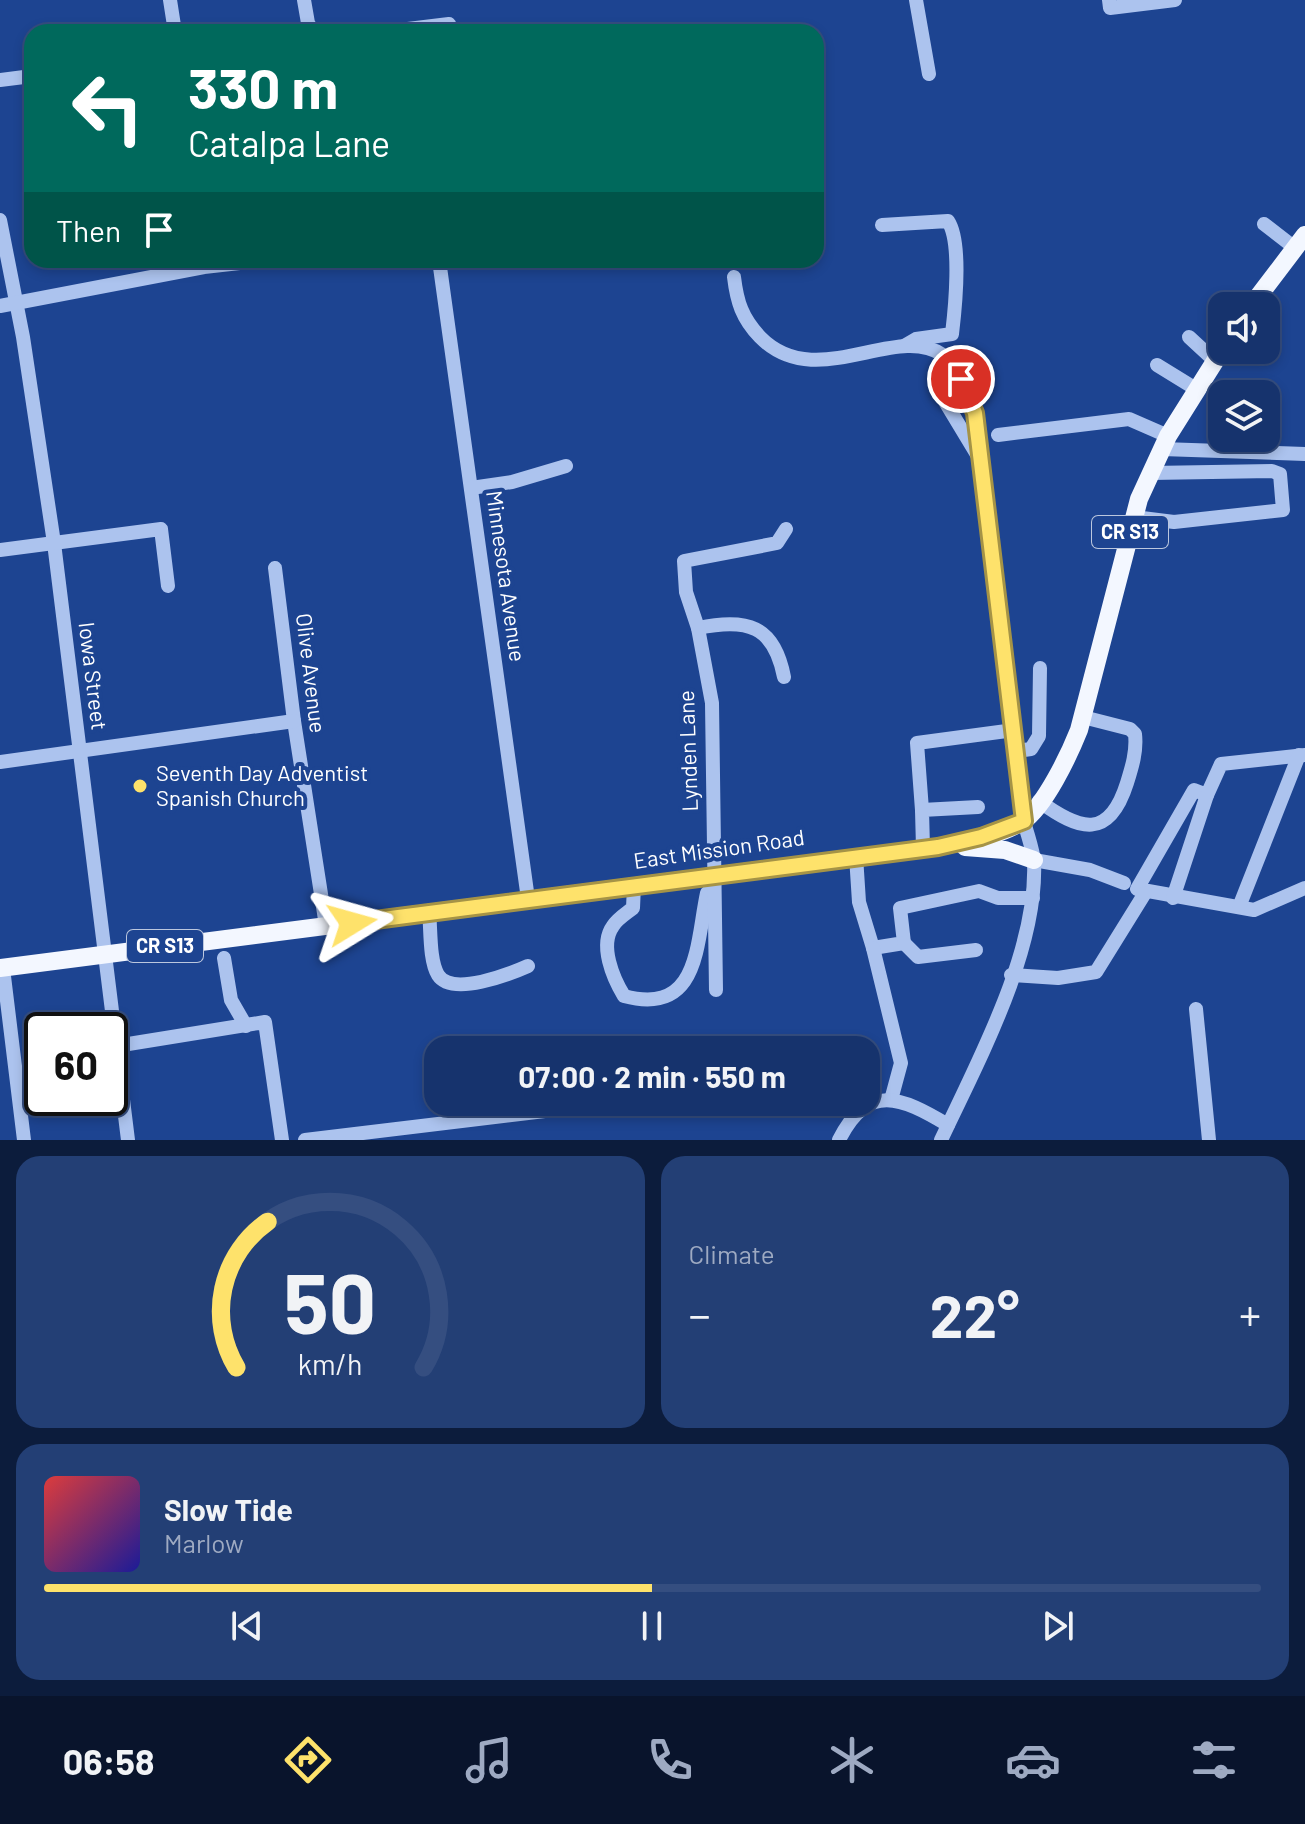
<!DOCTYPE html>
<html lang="en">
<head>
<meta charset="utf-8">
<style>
	body { margin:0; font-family:Barlow,sans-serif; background:#233f75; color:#f1f3f6; height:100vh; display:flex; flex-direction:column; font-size:30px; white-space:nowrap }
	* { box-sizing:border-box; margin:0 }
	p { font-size:26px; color:#9eaac2 }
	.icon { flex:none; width:44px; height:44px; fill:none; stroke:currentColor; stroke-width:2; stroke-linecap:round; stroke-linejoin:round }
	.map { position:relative; height:1140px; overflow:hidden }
	.drawer { display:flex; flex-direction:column; gap:16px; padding:16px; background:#0c1c3c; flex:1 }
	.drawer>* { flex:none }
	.top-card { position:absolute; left:24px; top:24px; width:800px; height:244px; border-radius:24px; box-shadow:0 4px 12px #0003,0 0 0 2px #354e80; background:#00695c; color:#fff; overflow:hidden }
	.controls { position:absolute; left:1208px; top:292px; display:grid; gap:16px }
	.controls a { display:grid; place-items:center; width:72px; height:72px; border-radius:16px; background:#16336d; box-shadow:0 4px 12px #0003,0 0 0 2px #354e80; font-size:40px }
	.speed { position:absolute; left:24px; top:1012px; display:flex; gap:16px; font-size:40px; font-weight:700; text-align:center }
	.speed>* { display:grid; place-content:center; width:104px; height:104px; border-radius:50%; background:#16336d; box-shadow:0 4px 12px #0003,0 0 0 2px #354e80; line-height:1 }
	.speed .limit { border:4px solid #111; border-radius:12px; background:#fff; color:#111 }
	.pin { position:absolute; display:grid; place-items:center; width:68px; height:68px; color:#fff; margin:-34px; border:4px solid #fff; border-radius:50%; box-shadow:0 2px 8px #0007 }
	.me { position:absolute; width:88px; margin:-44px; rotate:82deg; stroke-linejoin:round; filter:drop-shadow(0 0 6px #0008) }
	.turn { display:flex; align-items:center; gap:28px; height:168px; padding:0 32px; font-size:36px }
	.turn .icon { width:104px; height:104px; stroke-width:2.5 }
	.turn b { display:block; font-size:56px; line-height:68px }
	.then { display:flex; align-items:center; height:76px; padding:0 32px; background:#0003; gap:16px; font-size:30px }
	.big { font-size:60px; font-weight:700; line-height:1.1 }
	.drawer .card { flex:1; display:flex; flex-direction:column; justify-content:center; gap:12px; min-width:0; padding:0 28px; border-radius:24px; background:#233f75 }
	.drawer .dial { align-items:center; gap:0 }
	.dial svg { height:208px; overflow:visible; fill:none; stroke:#354e80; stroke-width:7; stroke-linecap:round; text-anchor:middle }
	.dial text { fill:#f1f3f6; stroke:none }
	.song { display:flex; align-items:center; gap:24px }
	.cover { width:96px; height:96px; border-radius:12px; background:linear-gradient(135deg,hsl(0 70% 55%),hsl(240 70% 35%)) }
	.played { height:8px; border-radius:4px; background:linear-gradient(90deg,#fee26b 50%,#354e80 50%) }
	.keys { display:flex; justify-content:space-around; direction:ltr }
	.heat { display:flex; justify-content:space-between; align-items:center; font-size:44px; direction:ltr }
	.drawer .tiles { flex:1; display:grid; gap:16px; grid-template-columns:1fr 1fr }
	.card:last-child { grid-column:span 2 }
	.trip { position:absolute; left:424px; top:1036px; width:456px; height:80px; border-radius:24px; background:#16336d; box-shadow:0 4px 12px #0003,0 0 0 2px #354e80; font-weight:700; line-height:80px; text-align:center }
	.dock { display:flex; height:128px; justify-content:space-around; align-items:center; background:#09142c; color:#9eaac2 }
	.dock .icon { width:56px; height:56px }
	.dock .selected { color:#fee26b }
	.dock b { font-size:36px; color:#f1f3f6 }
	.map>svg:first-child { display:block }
</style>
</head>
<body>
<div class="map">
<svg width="1305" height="1140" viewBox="0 0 1305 1140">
	<rect width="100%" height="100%" fill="#1d4491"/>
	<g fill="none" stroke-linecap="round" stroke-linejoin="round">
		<g stroke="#acc3ee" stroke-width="14">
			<polyline points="170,0 175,32"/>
			<polyline points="304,0 308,23 313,32"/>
			<polyline points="916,0 929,74"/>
			<polyline points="1109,0 1110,8 1175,0"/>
			<polyline points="383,32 449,24"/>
			<polyline points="0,80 32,76"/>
			<polyline points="0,220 23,337 54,543 128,1140"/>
			<polyline points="1264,224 1295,248"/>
			<path d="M882,225L948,221C962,242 955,309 952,334L916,339L904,346"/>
			<polyline points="439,260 528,899"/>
			<path d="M734,277C737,302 742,318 760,337C816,394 895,322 943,355C961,367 969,394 975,413L1024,821C1027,834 1033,849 1034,862C1038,951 978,1061 941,1140"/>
			<polyline points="0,306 204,267 267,260"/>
			<polyline points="1189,337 1215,361"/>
			<polyline points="1157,365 1196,389"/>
			<polyline points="961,379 945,384 941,395 979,458"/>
			<polyline points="998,435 1129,419 1168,436"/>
			<polyline points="1162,449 1305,454"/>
			<polyline points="471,488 512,482 566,466"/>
			<polyline points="1134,517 1174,522 1283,510 1280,474 1272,471 1151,473"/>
			<polyline points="0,550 161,529 168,586"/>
			<polyline points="275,568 294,721 326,926"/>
			<path d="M698,628C747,618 774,625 784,677"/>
			<polyline points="1017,751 1031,749 1039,736 1040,668"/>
			<polyline points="1305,755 1221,764 1207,795 1194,790 1137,889 1254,910 1305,888"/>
			<polyline points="0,762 294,721"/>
			<path d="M1039,801C1080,831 1109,840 1127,783C1132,767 1137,751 1135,734L1130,729L1083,717"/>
			<polyline points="922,810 917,743 1014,730"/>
			<polyline points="923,848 922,810 978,807"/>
			<polyline points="856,856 859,902 873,948 904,943 900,908 979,891 998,898 1033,898"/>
			<polyline points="1034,860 1090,870 1124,883"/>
			<path d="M634,885L633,908C627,913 617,919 613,926C599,945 613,978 624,996C700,1016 696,944 707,893"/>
			<polyline points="1173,898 1207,795"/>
			<polyline points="1239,907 1299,755"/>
			<path d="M429,912C431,929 429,960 438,975C452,997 510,974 528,966"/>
			<polyline points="904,943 918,957 976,950"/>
			<polyline points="873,948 901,1063 891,1100"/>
			<polyline points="224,958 231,1000 246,1026"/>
			<polyline points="3,968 24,1140"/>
			<polyline points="1011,975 1058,978 1096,972 1145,893"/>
			<polyline points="716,990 712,703 698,628 686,592 684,561 777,543 786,529"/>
			<polyline points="1196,1009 1209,1140"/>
			<polyline points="116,1046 265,1022 282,1140"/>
			<polyline points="552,1050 557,1044 571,1042 580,1050"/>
			<polyline points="305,1140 570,1108 571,1102"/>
			<path d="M839,1140C868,1082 901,1097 948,1125"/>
		</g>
		<g stroke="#f3f7ff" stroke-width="18">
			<polyline points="1251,306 1305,235"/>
			<polyline points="965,847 1005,850 1034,860"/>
			<path d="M0,968L938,847C965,841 999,837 1023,821C1045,806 1069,755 1079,730L1139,499L1168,436L1222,350"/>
		</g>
	</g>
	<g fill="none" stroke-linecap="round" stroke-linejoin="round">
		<defs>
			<polyline id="route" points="352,923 938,847 981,837 1024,821 975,413 961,379"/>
		</defs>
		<use href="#route" stroke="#a59346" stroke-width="20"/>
		<use href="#route" stroke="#fee26b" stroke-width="14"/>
	</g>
	<circle fill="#fee26b" stroke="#1d4491" stroke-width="3" cx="140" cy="786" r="8"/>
	<g text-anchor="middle" stroke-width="8" stroke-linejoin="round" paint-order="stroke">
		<g fill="#1d4491" stroke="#bbc7de" stroke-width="2">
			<rect x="1092" y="516" width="76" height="32" rx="6"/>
			<rect x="127" y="930" width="76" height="32" rx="6"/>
		</g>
		<g font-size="20" font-weight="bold" fill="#fff">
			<text x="1130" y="539">CR S13</text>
			<text x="165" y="953">CR S13</text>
		</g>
		<g font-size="22" fill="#fff" stroke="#1d4491">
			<text transform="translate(506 576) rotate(82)" y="8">Minnesota Avenue</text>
			<text transform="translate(311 673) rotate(83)" y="8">Olive Avenue</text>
			<text transform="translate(93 676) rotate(83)" y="8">Iowa Street</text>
			<text transform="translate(688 751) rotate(-92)" y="8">Lynden Lane</text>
			<text transform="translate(719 849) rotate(-8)" y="8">East Mission Road</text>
		</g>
		<g font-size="22" fill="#fff" stroke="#1d4491" text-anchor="start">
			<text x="156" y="781">Seventh Day Adventist<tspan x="156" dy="25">Spanish Church</tspan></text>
		</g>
	</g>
</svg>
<div class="controls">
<a><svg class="icon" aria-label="sound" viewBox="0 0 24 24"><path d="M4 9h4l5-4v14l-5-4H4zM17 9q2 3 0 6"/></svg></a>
<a><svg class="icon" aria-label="layers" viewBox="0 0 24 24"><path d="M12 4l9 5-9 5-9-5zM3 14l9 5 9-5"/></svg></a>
</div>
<div class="speed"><div class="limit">60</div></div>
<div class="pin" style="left:961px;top:379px;background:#d93025"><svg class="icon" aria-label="arrive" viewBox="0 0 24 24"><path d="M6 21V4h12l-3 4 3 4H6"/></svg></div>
<svg class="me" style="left:352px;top:923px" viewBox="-20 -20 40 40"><path d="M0-17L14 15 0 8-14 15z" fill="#fee26b" stroke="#fff" stroke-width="4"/></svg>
<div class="trip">07:00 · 2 min · 550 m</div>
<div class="top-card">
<div class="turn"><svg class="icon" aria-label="left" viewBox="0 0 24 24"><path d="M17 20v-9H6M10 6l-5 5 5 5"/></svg><div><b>330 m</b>Catalpa Lane</div></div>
<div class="then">Then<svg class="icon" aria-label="arrive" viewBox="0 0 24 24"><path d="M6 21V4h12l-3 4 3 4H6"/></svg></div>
</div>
</div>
<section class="drawer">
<div class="tiles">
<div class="card dial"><svg viewBox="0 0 100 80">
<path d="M14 69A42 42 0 1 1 86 69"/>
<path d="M14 69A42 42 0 0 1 26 13" stroke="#fee26b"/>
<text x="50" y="56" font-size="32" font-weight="700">50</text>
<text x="50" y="72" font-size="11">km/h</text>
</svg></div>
<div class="card"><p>Climate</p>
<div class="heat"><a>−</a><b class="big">22°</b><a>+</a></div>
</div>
<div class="card">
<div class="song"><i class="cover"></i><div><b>Slow Tide</b><p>Marlow</p></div></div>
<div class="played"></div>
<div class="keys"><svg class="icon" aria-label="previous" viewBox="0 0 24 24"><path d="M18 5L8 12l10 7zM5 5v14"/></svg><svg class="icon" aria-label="pause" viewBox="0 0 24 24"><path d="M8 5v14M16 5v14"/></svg><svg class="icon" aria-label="next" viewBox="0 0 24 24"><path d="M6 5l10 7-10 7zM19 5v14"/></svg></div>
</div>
</div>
</section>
<nav class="dock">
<b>06:58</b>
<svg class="icon selected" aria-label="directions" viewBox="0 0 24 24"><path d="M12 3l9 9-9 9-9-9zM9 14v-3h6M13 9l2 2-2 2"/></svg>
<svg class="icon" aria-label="music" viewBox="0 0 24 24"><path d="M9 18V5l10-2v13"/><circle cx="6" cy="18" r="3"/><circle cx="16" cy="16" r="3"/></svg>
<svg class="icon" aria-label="phone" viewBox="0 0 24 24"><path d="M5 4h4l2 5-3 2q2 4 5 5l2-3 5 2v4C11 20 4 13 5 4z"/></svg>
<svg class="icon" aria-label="climate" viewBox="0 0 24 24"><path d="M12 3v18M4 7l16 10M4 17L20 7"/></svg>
<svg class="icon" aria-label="car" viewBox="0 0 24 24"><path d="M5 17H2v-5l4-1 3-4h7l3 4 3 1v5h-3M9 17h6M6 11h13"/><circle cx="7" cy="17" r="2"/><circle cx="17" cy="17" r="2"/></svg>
<svg class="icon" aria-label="filters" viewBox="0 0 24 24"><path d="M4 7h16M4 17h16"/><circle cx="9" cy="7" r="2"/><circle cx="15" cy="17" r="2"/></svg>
</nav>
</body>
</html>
